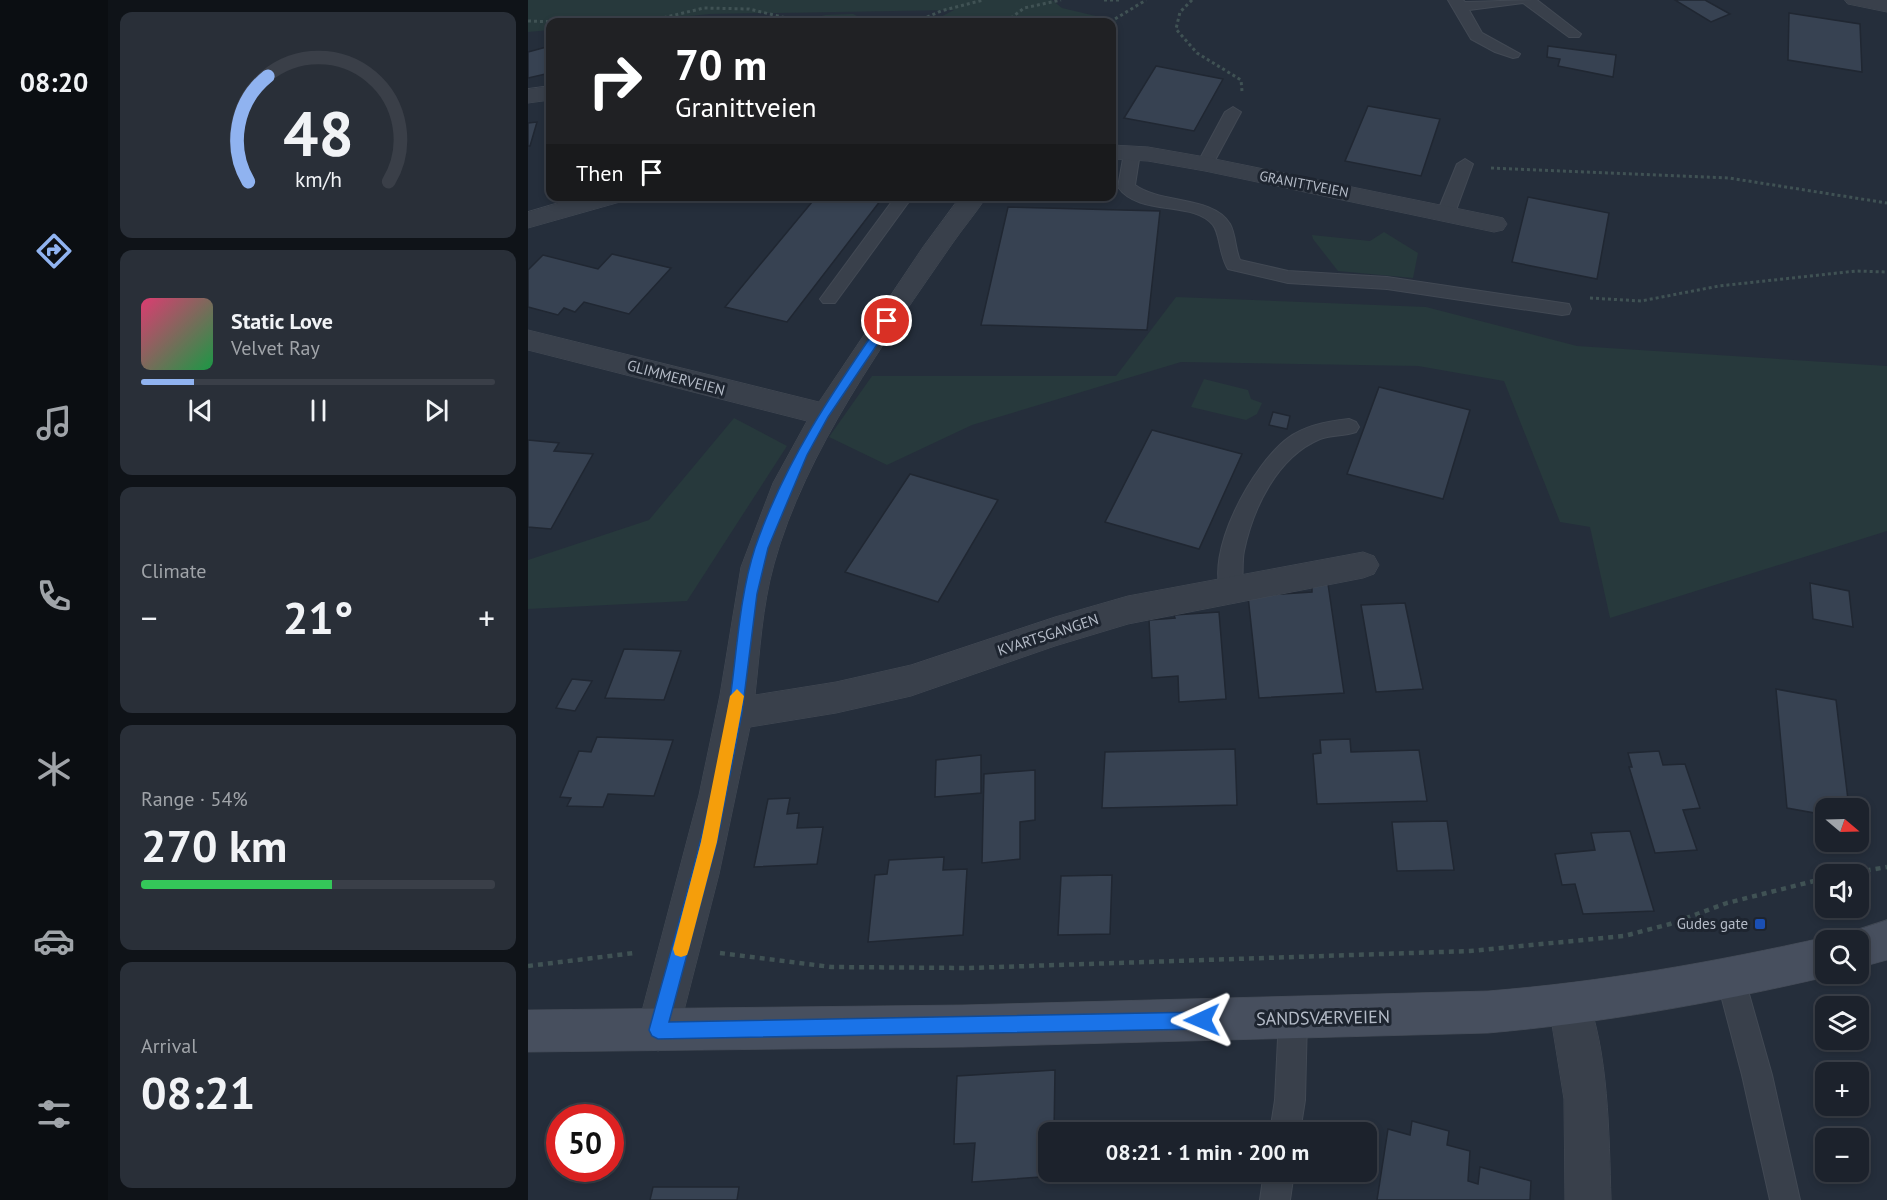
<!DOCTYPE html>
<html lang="en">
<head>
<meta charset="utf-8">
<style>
	body { margin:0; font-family:"PT Sans",sans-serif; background:#292f38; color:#f1f3f6; height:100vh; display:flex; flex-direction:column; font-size:22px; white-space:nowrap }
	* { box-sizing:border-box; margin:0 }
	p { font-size:20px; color:#a0a4a9 }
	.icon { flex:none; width:33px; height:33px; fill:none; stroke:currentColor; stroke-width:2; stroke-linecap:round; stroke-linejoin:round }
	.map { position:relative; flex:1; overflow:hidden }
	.details { display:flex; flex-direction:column; gap:12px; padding:12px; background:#0f1318; width:420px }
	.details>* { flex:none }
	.top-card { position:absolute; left:18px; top:18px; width:570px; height:183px; border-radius:12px; box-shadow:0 3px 9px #0003,0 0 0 2px #3a3f48; background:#202124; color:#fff; overflow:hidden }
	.needle { width:39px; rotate:109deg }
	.controls { position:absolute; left:1287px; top:798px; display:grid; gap:12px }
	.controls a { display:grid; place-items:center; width:54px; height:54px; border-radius:12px; background:#1c222c; box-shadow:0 3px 9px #0003,0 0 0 2px #3a3f48; font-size:30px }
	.speed { position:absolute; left:18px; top:1104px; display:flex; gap:12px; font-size:30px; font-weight:700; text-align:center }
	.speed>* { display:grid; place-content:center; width:78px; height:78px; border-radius:50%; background:#1c222c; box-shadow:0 3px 9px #0003,0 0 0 2px #3a3f48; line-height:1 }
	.speed .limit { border:9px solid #d22; background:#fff; color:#111 }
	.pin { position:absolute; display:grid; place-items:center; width:51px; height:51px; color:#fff; margin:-26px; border:3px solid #fff; border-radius:50%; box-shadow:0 2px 6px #0007 }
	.me { position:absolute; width:66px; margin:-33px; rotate:269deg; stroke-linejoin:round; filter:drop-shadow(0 0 4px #0008) }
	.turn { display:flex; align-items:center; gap:21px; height:126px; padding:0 30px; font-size:27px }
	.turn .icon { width:78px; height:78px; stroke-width:2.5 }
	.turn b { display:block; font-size:42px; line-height:51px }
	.then { display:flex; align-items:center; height:57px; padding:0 30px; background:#0003; gap:12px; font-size:22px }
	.big { font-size:45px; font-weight:600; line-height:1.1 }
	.details .widget { flex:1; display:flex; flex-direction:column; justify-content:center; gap:9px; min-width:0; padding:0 21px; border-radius:12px; background:#292f38 }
	.details .dial { align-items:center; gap:0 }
	.dial svg { height:156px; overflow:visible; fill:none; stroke:#3a3f48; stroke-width:7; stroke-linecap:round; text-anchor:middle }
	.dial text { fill:#f1f3f6; stroke:none }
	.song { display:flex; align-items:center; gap:18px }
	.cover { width:72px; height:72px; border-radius:9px; background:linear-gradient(135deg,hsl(340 70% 55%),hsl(140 70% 35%)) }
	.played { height:6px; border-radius:3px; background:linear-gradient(90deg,#90b3f0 15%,#3a3f48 15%) }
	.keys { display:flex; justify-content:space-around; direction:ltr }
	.heat { display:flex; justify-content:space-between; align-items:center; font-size:33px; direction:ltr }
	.charge { height:9px; border-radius:4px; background:linear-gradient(90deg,#34c759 54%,#3a3f48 0) }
	.trip { position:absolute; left:510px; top:1122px; width:339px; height:60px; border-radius:12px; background:#1c222c; box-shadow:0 3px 9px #0003,0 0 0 2px #3a3f48; font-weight:600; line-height:60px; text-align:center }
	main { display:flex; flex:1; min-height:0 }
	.menu { display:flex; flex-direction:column; width:108px; justify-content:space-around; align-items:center; background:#0b0e12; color:#a0a4a9 }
	.menu .icon { width:42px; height:42px }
	.menu .selected { color:#90b3f0 }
	.menu b { font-size:27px; color:#f1f3f6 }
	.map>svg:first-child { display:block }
</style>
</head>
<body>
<main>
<nav class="menu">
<b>08:20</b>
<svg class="icon selected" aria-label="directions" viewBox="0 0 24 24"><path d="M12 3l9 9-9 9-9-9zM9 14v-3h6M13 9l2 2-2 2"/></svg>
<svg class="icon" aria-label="music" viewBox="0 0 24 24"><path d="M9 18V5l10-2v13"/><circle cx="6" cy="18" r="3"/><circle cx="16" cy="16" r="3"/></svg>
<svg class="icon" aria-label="phone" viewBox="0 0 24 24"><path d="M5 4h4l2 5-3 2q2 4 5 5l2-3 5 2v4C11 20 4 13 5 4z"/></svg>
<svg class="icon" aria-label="climate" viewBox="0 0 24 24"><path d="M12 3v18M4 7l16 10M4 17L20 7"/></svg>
<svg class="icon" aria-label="car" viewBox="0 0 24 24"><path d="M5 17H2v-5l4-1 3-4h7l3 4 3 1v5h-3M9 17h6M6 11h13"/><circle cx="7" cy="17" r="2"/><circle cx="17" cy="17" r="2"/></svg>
<svg class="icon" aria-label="filters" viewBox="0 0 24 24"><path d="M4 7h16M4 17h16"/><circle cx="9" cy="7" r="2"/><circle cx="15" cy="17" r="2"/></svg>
</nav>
<section class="details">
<div class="widget dial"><svg viewBox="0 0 100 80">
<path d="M14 69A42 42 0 1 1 86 69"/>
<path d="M14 69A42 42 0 0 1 24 15" stroke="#90b3f0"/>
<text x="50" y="56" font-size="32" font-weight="700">48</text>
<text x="50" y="72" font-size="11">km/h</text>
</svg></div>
<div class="widget">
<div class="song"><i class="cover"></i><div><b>Static Love</b><p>Velvet Ray</p></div></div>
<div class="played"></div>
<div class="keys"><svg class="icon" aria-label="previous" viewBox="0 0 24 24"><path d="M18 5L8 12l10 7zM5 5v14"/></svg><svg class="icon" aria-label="pause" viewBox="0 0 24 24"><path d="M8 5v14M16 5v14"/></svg><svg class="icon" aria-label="next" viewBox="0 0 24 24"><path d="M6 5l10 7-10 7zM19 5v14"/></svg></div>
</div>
<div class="widget"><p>Climate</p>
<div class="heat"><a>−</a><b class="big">21°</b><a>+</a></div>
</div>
<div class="widget"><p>Range · 54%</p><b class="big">270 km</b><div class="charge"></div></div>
<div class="widget"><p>Arrival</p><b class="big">08:21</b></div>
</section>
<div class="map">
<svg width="1359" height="1200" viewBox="0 0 1359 1200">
	<rect width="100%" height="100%" fill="#252e3b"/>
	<g fill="#27393c">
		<polygon points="0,0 524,0 534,8 589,21 584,24 460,22 459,17 441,22 403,22 426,10 182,14 98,22 22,22 22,30 0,32"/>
		<polygon points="325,14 341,22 273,22 297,15"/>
		<polygon points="856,232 890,253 885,278 810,271 785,239 784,235 842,241"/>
		<polygon points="648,297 898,307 1049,346 1359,366 1359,531 1082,618 1062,527 1032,522 976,381 890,366 653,362 444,425 359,465 301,437 344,376 588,376"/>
		<polygon points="676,379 720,390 723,399 734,403 729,414 718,420 663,407"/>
		<polygon points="206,418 259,446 159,601 0,609 0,560 121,520"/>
	</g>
	<g fill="#374252" stroke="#202732" stroke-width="1.5">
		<polygon points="1147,0 1177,0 1202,14 1183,22"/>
		<polygon points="1261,13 1332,24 1334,72 1260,60"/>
		<polygon points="22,46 22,73 0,78 0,52"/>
		<polygon points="1020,46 1088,55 1085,77 1030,66 1032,59 1019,57"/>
		<polygon points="628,66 695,79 666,131 596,118"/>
		<polygon points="840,106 912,119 893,176 817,161"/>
		<polygon points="9,122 2,146 0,146 0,123"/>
		<polygon points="289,196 356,196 259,322 197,307"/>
		<polygon points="1000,197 1081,213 1069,279 984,262"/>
		<polygon points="480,207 632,211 619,330 453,325"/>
		<polygon points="84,254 143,268 101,314 56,302 47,312 36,308 30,315 0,307 0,270 15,255 70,269"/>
		<polygon points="851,387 942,410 915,499 819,474"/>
		<polygon points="745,412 762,416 759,429 741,425"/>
		<polygon points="624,430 714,454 671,549 577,522"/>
		<polygon points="0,440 31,443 26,451 65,454 23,529 0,527"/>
		<polygon points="382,474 470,500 410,602 317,572"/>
		<polygon points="1282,583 1321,591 1325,627 1285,619"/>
		<polygon points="800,584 816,693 731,698 720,596 784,592 784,585"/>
		<polygon points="877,603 895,689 848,692 833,605"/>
		<polygon points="691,612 698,699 651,702 650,676 624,678 621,620 647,618 646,615"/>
		<polygon points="96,649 153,651 136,700 77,698"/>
		<polygon points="44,679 64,681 47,711 28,708"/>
		<polygon points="1248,689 1308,700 1321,808 1298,808 1298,815 1259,808"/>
		<polygon points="69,737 145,740 126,796 80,794 75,807 39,806 43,798 32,797 51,751 63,752"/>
		<polygon points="822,739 823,752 891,750 899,801 789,804 785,754 793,753 792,740"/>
		<polygon points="707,749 709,805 574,808 577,752"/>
		<polygon points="1131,751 1135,765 1157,764 1172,808 1155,810 1169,850 1127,853 1101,767 1104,767 1100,753"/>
		<polygon points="453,755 453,793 407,797 408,760"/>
		<polygon points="507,770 507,820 492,822 492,859 454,863 456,774"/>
		<polygon points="262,798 259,814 271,813 269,828 295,827 289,864 226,867 240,799"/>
		<polygon points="919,821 926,870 869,871 864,822"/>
		<polygon points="1102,831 1126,911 1055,914 1047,884 1034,885 1027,854 1067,850 1063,833"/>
		<polygon points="416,857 415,870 439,869 435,935 340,942 347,875 359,874 361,860"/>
		<polygon points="584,875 582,934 530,935 533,876"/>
		<polygon points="527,1070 526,1132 520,1132 520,1172 526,1172 526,1176 444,1182 447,1143 426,1144 429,1076"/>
		<polygon points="884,1121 921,1131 919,1145 942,1151 940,1181 950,1184 952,1167 1003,1181 1002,1200 849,1200 860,1129 882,1135"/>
		<polygon points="125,1187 211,1187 209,1200 122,1200"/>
	</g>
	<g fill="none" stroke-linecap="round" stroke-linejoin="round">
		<defs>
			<g id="service">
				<polygon points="920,0 935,0 937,2 1009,0 1053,34 1051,37 1041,37 995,3 941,10 954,33 992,54 990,57 985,58 967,52 943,39"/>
				<polygon points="705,107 713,112 685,164 677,169 671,168 669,164 697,112"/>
				<path d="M604,148L612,153L607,185C633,204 686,196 702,224C708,235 707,249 712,260L760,271L859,277L1034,303L1041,304L1043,309L1041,314L1034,315L859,289L760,283L700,269C691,255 692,233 685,225C665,200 611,217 590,187L596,153Z"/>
				<polygon points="937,159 945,164 927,213 918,218 912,217 909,213 929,164"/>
				<polygon points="368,196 385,196 307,303 295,303 292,299 295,295"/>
				<path d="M821,419L828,422L831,427L828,432C816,436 803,435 792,439C749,457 725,508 716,551C713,565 717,584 711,597L703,599L695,597C674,554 726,463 760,438C778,425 800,421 821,419Z"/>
				<polygon points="1203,966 1213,970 1217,980 1244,1075 1272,1200 1242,1200 1214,1075 1189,980 1193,970"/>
				<polygon points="765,1004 775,1008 779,1018 777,1100 772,1132 742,1132 747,1100 751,1018 755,1008"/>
				<polygon points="736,1172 766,1172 762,1200 732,1200"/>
			</g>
			<g id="minor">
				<polygon points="1317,0 1359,0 1359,12 1320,4"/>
				<polygon points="22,86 22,100 0,103 0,89"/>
				<polygon points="584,145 620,147 677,157 966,216 975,218 979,224 975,230 966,232 677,171 620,161 584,159"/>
				<polygon points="53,196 95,196 92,202 0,228 0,212"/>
				<path d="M433,196H459C448,213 435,228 424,244C358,340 277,451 246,564C234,607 232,651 227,695L308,682L383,665L527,617L600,596L835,552L846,556L851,565L846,574L835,578L600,624L527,646L383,696L308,713L222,727L191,874L151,1030L145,1045L130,1051L115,1045L109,1030L171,795L192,695L213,567L245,483L279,421L0,350V330L291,402L395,247Z"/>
				<path d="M1042,985L1057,991C1081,1051 1081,1135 1083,1200H1037L1036,1099L1021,1006L1027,991Z"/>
			</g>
			<g id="secondary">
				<polygon points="1359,920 1359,960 1330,968 1330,940 1313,940 1316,934"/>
				<path d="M1298,937L1307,940H1298V974H1307L1298,977C1186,1003 1074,1023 960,1033L435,1047L0,1052V1010L435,1005L960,991C1074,982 1186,962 1298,937Z"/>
			</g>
		</defs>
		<use href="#service" stroke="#424954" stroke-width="2"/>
		<use href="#minor" stroke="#424954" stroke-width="1"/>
		<use href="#secondary" stroke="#424954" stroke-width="1"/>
		<g stroke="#405254" stroke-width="3" stroke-dasharray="3 3" stroke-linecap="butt">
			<polyline points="576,0 593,0"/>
			<polyline points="664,0 652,12 648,29 669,53 713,80 714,91"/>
			<polyline points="0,21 30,22"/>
			<polyline points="76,22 126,20 176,8 221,9 275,22"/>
			<polyline points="388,22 413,11 455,0"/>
			<polyline points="478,22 496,8 533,0"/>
			<polyline points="582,22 618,0"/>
			<polyline points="963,168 1201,178 1359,203"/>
			<polyline points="1062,298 1113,301 1191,286 1328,271 1359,272"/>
		</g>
		<g stroke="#405254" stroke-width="4.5" stroke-dasharray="5 5" stroke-linecap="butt">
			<polyline points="1318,874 1359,867"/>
			<polyline points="192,953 303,967 441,968 942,951 1096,936 1142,924 1199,903 1298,878"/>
			<polyline points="0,966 106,953"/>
		</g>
		<use href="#service" fill="#39404b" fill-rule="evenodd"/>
		<use href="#minor" fill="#39404b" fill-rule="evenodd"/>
		<use href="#secondary" fill="#474f5e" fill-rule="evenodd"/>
	</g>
	<path fill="#1a73e8" stroke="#114b97" stroke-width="1.5" d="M359,318L365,321L300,417L279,455L240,548L229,594L214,713L189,842L141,1022L674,1012L680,1014L683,1020L680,1026L674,1029L130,1039L124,1036L121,1030C150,925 181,821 200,713C209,658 210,601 227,548C256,463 305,391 355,319Z"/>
	<polygon fill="#f59e0b" points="209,689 216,696 189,842 161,949 159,955 153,957 147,955 145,949 173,842 202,696"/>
	<rect fill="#1a4fb4" stroke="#1e2530" stroke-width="2" x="1226" y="918" width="12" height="12" rx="3"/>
	<g text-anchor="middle" stroke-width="6" stroke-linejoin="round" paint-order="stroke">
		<g font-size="14" fill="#b4bbc7" stroke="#1e2530">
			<text transform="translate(776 184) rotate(11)" y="5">GRANITTVEIEN</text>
		</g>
		<g font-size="15" fill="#b4bbc7" stroke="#1e2530">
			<text transform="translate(148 378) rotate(15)" y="5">GLIMMERVEIEN</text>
			<text transform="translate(520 635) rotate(-18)" y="5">KVARTSGANGEN</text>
		</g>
		<g font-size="15" fill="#b4bbc7" stroke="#1e2530" text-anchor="end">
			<text x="1220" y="929">Gudes gate</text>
		</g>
		<g font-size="18" fill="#b4bbc7" stroke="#1e2530">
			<text transform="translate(795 1018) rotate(-1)" y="6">SANDSVÆRVEIEN</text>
		</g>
	</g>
</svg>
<div class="controls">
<a><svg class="needle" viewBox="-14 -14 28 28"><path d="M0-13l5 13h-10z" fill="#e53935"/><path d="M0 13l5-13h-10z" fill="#a0a4a9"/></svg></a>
<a><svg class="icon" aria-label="sound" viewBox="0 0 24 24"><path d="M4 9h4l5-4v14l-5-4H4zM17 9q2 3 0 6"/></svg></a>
<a><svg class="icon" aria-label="search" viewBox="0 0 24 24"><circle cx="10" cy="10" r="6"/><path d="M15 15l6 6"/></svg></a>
<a><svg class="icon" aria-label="layers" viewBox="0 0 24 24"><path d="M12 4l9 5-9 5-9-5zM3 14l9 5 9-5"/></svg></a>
<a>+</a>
<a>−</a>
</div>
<div class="speed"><div class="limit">50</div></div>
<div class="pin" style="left:359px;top:321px;background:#d93025"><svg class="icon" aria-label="arrive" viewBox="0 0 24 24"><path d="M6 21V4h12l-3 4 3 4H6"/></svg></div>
<svg class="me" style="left:674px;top:1020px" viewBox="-20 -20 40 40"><path d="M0-17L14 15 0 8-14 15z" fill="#1a73e8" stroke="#fff" stroke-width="4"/></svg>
<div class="trip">08:21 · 1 min · 200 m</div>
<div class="top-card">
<div class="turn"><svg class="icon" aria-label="right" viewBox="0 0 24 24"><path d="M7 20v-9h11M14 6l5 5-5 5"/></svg><div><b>70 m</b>Granittveien</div></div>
<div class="then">Then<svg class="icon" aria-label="arrive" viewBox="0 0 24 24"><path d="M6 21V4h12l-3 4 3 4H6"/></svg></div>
</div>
</div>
</main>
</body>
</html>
